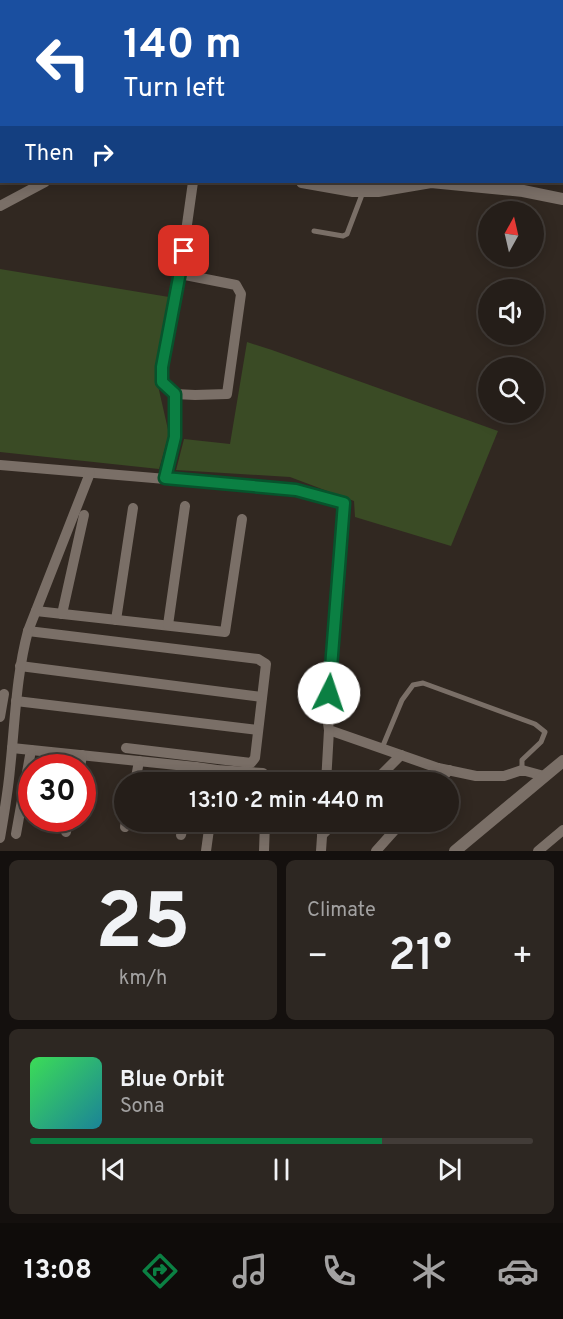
<!DOCTYPE html>
<html lang="en">
<head>
<meta charset="utf-8">
<style>
	body { margin:0; font-family:Overpass,sans-serif; background:#2d2722; color:#f1f3f6; height:100vh; display:flex; flex-direction:column; font-size:22px; white-space:nowrap }
	* { box-sizing:border-box; margin:0 }
	p { font-size:20px; color:#a3a2a2 }
	.icon { flex:none; width:33px; height:33px; fill:none; stroke:currentColor; stroke-width:2; stroke-linecap:round; stroke-linejoin:round }
	.map { position:relative; height:851px; overflow:hidden }
	.sheet { display:flex; flex-direction:column; gap:9px; padding:9px; background:#14100e; flex:1 }
	.sheet>* { flex:none }
	.banner { position:absolute; left:0px; top:0px; width:564px; height:183px; box-shadow:0 3px 15px #0003,0 0 0 2px #423c38; background:#1a4fa0; color:#fff; overflow:hidden }
	.needle { width:39px; rotate:8deg }
	.fabs { position:absolute; left:478px; top:201px; display:grid; gap:12px }
	.fabs a { display:grid; place-items:center; width:66px; height:66px; border-radius:50%; background:#251e19; box-shadow:0 3px 15px #0003,0 0 0 2px #423c38; font-size:30px }
	.speed { position:absolute; left:18px; top:754px; display:flex; gap:12px; font-size:30px; font-weight:700; text-align:center }
	.speed>* { display:grid; place-content:center; width:78px; height:78px; border-radius:50%; background:#251e19; box-shadow:0 3px 15px #0003,0 0 0 2px #423c38; line-height:1 }
	.speed .limit { border:9px solid #d22; background:#fff; color:#111 }
	.pin { position:absolute; display:grid; place-items:center; width:51px; height:51px; color:#fff; margin:-26px; border-radius:12px; box-shadow:0 3px 9px #0006 }
	.me { position:absolute; width:66px; margin:-33px; rotate:4deg; stroke-linejoin:round; filter:drop-shadow(0 0 4px #0008) }
	.turn { display:flex; align-items:center; gap:21px; height:126px; padding:0 24px; font-size:27px }
	.turn .icon { width:78px; height:78px; stroke-width:2.5 }
	.turn b { display:block; font-size:42px; line-height:51px }
	.then { display:flex; align-items:center; height:57px; padding:0 24px; background:#0003; gap:12px; font-size:22px }
	.big { font-size:45px; font-weight:600; line-height:1.1 }
	.sheet .tile { flex:1; display:flex; flex-direction:column; justify-content:center; gap:9px; min-width:0; padding:0 21px; border-radius:9px; background:#2d2722 }
	.sheet .dial { align-items:center; gap:0 }
	.dial b { font-size:78px; line-height:1 }
	.song { display:flex; align-items:center; gap:18px }
	.cover { width:72px; height:72px; border-radius:9px; background:linear-gradient(135deg,hsl(130 70% 55%),hsl(190 70% 35%)) }
	.played { height:6px; border-radius:3px; background:linear-gradient(90deg,#0b8043 70%,#423c38 70%) }
	.keys { display:flex; justify-content:space-around; direction:ltr }
	.heat { display:flex; justify-content:space-between; align-items:center; font-size:33px; direction:ltr }
	.sheet .tiles { flex:1; display:grid; gap:9px; grid-template-columns:1fr 1fr }
	.tile:last-child { grid-column:span 2 }
	.trip { position:absolute; left:114px; top:772px; width:345px; height:60px; border-radius:30px; background:#251e19; box-shadow:0 3px 15px #0003,0 0 0 2px #423c38; font-weight:600; line-height:60px; text-align:center }
	.tabs { display:flex; height:96px; justify-content:space-around; align-items:center; background:#0f0c0a; color:#a3a2a2 }
	.tabs .icon { width:42px; height:42px }
	.tabs .active { color:#0b8043 }
	.tabs b { font-size:27px; color:#f1f3f6 }
	.map>svg:first-child { display:block }
</style>
</head>
<body>
<div class="map">
<svg width="563" height="851" viewBox="0 0 563 851">
	<rect width="100%" height="100%" fill="#312821"/>
	<g fill="#3a4b25">
		<polygon points="0,269 169,297 156,377 169,434 159,469 0,452"/>
		<polygon points="247,342 272,350 498,431 451,546 355,517 354,501 290,477 176,470 184,439 230,444"/>
	</g>
	<g fill="none" stroke-linecap="round" stroke-linejoin="round">
		<g stroke="#7a6f67" stroke-width="5">
			<polyline points="314,231 343,236 347,234 363,192"/>
			<polyline points="382,748 402,700 413,685 423,683 535,724 545,732 541,742 522,760 522,770"/>
		</g>
		<g stroke="#7a6f67" stroke-width="10">
			<polyline points="150,2 151,0"/>
			<polyline points="217,2 217,0"/>
			<polyline points="283,2 284,0"/>
			<polyline points="348,2 348,0"/>
			<polyline points="399,2 399,0"/>
			<polyline points="463,2 463,0"/>
			<polyline points="527,2 528,0"/>
			<polyline points="0,206 45,182"/>
			<polyline points="180,274 236,285 241,294 227,394 195,395 175,394 162,382 162,367 180,274 193,182"/>
			<polyline points="0,465 296,490 344,503 327,716 329,730 438,768 476,776 504,776 522,770 544,776"/>
			<polyline points="165,478 175,437 175,394"/>
			<polyline points="36,611 225,632 242,519"/>
			<polyline points="62,614 84,515"/>
			<polyline points="116,620 133,508"/>
			<polyline points="168,625 185,506"/>
			<polyline points="28,631 258,659 266,664 255,758 251,763 126,748"/>
			<polyline points="20,666 262,697"/>
			<polyline points="16,701 258,730"/>
			<polyline points="0,717 4,694"/>
			<polyline points="12,748 196,767 217,770 263,773 267,777 267,783"/>
			<polyline points="80,768 82,755"/>
			<polyline points="135,783 139,761"/>
			<polyline points="192,783 196,767"/>
			<polyline points="216,783 217,770"/>
			<polyline points="326,783 329,730"/>
			<polyline points="373,783 401,755"/>
			<polyline points="437,783 449,770"/>
			<polyline points="125,827 126,822"/>
			<polyline points="66,832 68,819"/>
			<polyline points="16,834 31,750"/>
			<polyline points="181,835 184,822"/>
			<polyline points="322,835 335,822"/>
			<path d="M0,838C4,815 8,792 10,769C15,723 16,676 28,631L90,473"/>
			<polyline points="206,851 210,822"/>
			<polyline points="264,851 265,822"/>
			<polyline points="321,851 323,822"/>
			<polyline points="376,851 402,822"/>
			<polyline points="538,851 563,830"/>
		</g>
		<g stroke="#7a6f67" stroke-width="12">
			<polyline points="0,155 2,155"/>
			<polyline points="302,182 353,191 378,191 431,182 523,191 563,199"/>
			<polyline points="455,851 563,761"/>
		</g>
	</g>
	<g fill="none" stroke-linecap="round" stroke-linejoin="round">
		<defs>
			<polyline id="route" points="184,251 162,367 162,382 175,394 175,437 165,478 296,490 344,503 329,693"/>
		</defs>
		<use href="#route" stroke="#07532c" stroke-width="15"/>
		<use href="#route" stroke="#0b8043" stroke-width="10"/>
	</g>
</svg>
<div class="fabs">
<a><svg class="needle" viewBox="-14 -14 28 28"><path d="M0-13l5 13h-10z" fill="#e53935"/><path d="M0 13l5-13h-10z" fill="#a3a2a2"/></svg></a>
<a><svg class="icon" aria-label="sound" viewBox="0 0 24 24"><path d="M4 9h4l5-4v14l-5-4H4zM17 9q2 3 0 6"/></svg></a>
<a><svg class="icon" aria-label="search" viewBox="0 0 24 24"><circle cx="10" cy="10" r="6"/><path d="M15 15l6 6"/></svg></a>
</div>
<div class="speed"><div class="limit">30</div></div>
<div class="pin" style="left:184px;top:251px;background:#d93025"><svg class="icon" aria-label="arrive" viewBox="0 0 24 24"><path d="M6 21V4h12l-3 4 3 4H6"/></svg></div>
<svg class="me" style="left:329px;top:693px" viewBox="-20 -20 40 40"><circle r="19" fill="#fff"/><path d="M0-13L10 11 0 6-10 11z" fill="#0b8043"/></svg>
<div class="trip">13:10 · 2 min · 440 m</div>
<div class="banner">
<div class="turn"><svg class="icon" aria-label="left" viewBox="0 0 24 24"><path d="M17 20v-9H6M10 6l-5 5 5 5"/></svg><div><b>140 m</b>Turn left</div></div>
<div class="then">Then<svg class="icon" aria-label="right" viewBox="0 0 24 24"><path d="M7 20v-9h11M14 6l5 5-5 5"/></svg></div>
</div>
</div>
<section class="sheet">
<div class="tiles">
<div class="tile dial"><b>25</b><p>km/h</p></div>
<div class="tile"><p>Climate</p>
<div class="heat"><a>−</a><b class="big">21°</b><a>+</a></div>
</div>
<div class="tile">
<div class="song"><i class="cover"></i><div><b>Blue Orbit</b><p>Sona</p></div></div>
<div class="played"></div>
<div class="keys"><svg class="icon" aria-label="previous" viewBox="0 0 24 24"><path d="M18 5L8 12l10 7zM5 5v14"/></svg><svg class="icon" aria-label="pause" viewBox="0 0 24 24"><path d="M8 5v14M16 5v14"/></svg><svg class="icon" aria-label="next" viewBox="0 0 24 24"><path d="M6 5l10 7-10 7zM19 5v14"/></svg></div>
</div>
</div>
</section>
<nav class="tabs">
<b>13:08</b>
<svg class="icon active" aria-label="directions" viewBox="0 0 24 24"><path d="M12 3l9 9-9 9-9-9zM9 14v-3h6M13 9l2 2-2 2"/></svg>
<svg class="icon" aria-label="music" viewBox="0 0 24 24"><path d="M9 18V5l10-2v13"/><circle cx="6" cy="18" r="3"/><circle cx="16" cy="16" r="3"/></svg>
<svg class="icon" aria-label="phone" viewBox="0 0 24 24"><path d="M5 4h4l2 5-3 2q2 4 5 5l2-3 5 2v4C11 20 4 13 5 4z"/></svg>
<svg class="icon" aria-label="climate" viewBox="0 0 24 24"><path d="M12 3v18M4 7l16 10M4 17L20 7"/></svg>
<svg class="icon" aria-label="car" viewBox="0 0 24 24"><path d="M5 17H2v-5l4-1 3-4h7l3 4 3 1v5h-3M9 17h6M6 11h13"/><circle cx="7" cy="17" r="2"/><circle cx="17" cy="17" r="2"/></svg>
</nav>
</body>
</html>
